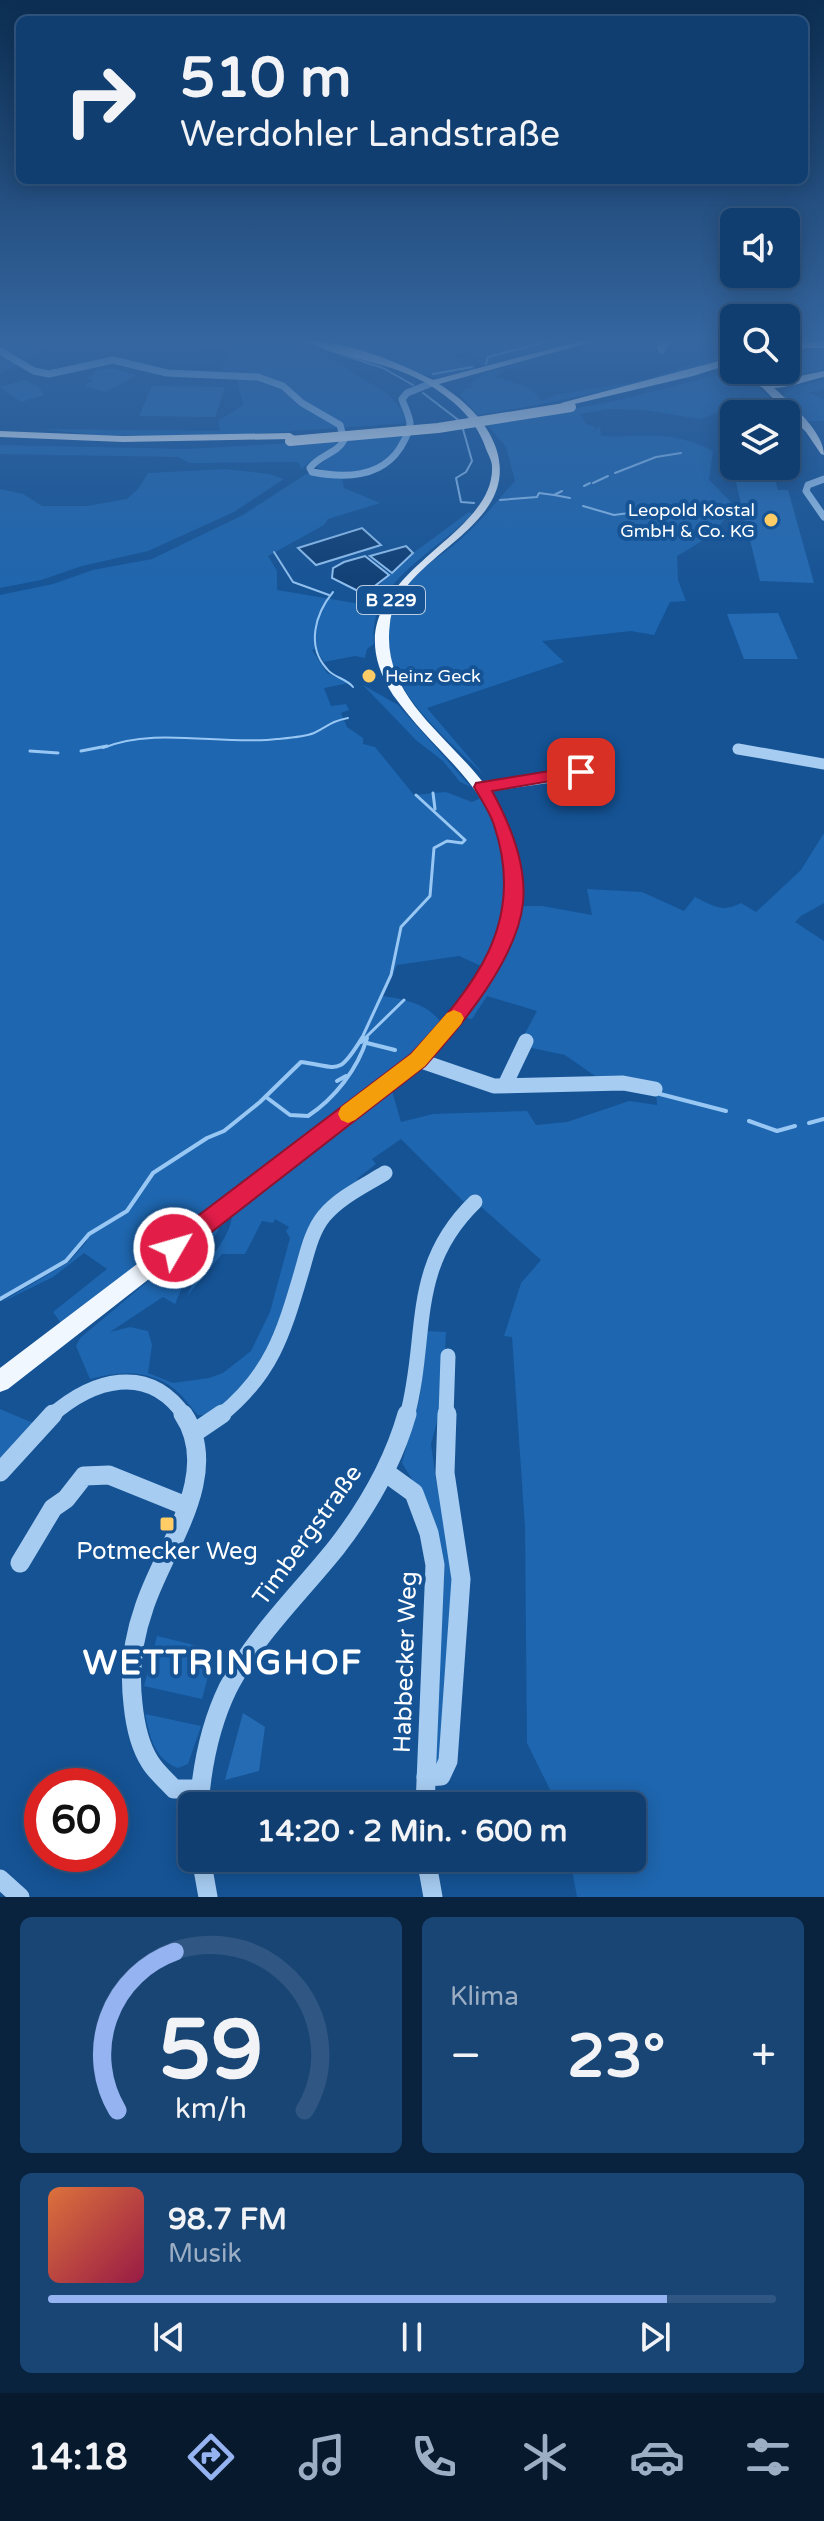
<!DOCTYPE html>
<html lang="de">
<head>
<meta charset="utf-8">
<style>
	body { margin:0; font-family:"Varela Round",sans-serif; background:#194575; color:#f1f3f6; height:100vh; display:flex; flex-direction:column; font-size:30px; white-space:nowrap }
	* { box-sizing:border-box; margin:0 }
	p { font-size:26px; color:#9caec3 }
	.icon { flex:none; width:44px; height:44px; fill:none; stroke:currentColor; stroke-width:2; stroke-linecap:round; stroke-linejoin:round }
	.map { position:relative; height:1897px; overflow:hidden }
	.side { display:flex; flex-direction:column; gap:20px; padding:20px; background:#09223e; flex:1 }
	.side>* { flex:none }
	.banner { position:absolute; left:16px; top:16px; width:792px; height:168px; border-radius:12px; box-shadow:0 4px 20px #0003,0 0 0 2px #305783; background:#103e70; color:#f1f3f6; overflow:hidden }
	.fabs { position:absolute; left:720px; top:208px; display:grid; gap:16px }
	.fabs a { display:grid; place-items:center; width:80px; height:80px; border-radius:12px; background:#103e70; box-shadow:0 4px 20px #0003,0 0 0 2px #305783; font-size:40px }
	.speed { position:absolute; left:24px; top:1768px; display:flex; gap:16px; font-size:40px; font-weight:700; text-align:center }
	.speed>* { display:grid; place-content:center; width:104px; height:104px; border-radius:50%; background:#103e70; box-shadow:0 4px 20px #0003,0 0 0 2px #305783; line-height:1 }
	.speed .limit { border:12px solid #d22; background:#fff; color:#111 }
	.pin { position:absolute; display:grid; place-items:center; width:68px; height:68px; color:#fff; margin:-34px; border-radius:16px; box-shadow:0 4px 12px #0006 }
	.me { position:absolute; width:88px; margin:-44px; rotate:52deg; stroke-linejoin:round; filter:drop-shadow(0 0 6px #0008) }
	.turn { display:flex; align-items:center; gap:28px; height:168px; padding:0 32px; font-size:36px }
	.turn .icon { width:104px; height:104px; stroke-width:2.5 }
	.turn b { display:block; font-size:56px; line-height:68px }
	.big { font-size:60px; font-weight:800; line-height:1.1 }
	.side .widget { flex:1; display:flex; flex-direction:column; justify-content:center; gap:12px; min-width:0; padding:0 28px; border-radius:12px; background:#194575 }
	.side .dial { align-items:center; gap:0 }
	.dial svg { height:208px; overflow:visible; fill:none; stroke:#305783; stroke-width:7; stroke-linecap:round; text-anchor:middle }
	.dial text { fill:#f1f3f6; stroke:none }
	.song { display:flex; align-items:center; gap:24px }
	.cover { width:96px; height:96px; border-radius:12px; background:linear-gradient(135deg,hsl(20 70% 55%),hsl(340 70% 35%)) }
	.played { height:8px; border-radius:4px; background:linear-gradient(90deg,#95b2f1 85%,#305783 85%) }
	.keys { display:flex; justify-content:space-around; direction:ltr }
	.heat { display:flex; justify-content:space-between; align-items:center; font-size:44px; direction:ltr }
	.side .tiles { flex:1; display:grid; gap:20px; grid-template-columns:1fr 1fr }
	.widget:last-child { grid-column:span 2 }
	.trip { position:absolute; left:178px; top:1792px; width:468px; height:80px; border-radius:12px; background:#103e70; box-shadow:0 4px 20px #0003,0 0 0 2px #305783; font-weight:800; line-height:80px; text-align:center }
	.menu { display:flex; height:128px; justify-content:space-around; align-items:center; background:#06192d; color:#9caec3 }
	.menu .icon { width:56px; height:56px }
	.menu .current { color:#95b2f1 }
	.menu b { font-size:36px; color:#f1f3f6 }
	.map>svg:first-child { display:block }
</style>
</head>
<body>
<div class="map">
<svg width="824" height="1897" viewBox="0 0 824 1897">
	<rect width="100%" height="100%" fill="#155395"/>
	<g fill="#1e66af">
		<polygon points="0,341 91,341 73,345 53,343 0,374"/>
		<polygon points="172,341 285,341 311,347 388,394 406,415 407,423 221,436 96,435 41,429 220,431 218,421 243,405 236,376 220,373 228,350"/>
		<polygon points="353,341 573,341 483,368 474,358 463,352 453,357 469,357 476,369 435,378 346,347"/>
		<path d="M732,350L734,355C650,383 566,401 478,415L460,395L465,389L472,388L470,384L484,373L564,353L505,370L495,377L530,388L542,401L555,395L645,380Z"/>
		<polygon points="806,353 824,353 824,369 787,378 763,372 786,370 786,359"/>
		<path d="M738,370H743C757,392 785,405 798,426L786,419V414L748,409L729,414L721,411L701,419L644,410L611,409L580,414L586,424L596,427L593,433L600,426L601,436C645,438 670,429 713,451L709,480L730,501L732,506C719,533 701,542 677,556L678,580L686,601L670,602L654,635L631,631L542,641L564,662L427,708L485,776C429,722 344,657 415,576C426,564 447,552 461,539C481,521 497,501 515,481L506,447L487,424L620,400Z"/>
		<polygon points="824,380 824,389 807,393 824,399 824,421 807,421 784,398 784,391 788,388"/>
		<path d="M404,435C386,470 364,470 327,475L317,466L343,448L346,440Z"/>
		<path d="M341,440C328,453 314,458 301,469L299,462L189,463L178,457L0,454V445L188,449Z"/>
		<polygon points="224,469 269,474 284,479 234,512 148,551 82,566 41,580 0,588 0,489 23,494 42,506 87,506 127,499 138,489 148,473"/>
		<path d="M306,474L342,479L344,488L380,503L328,519L324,525L268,556L277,571V590L361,604L405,559L469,512L472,514C436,554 368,580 374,644L367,649L365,658L355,656L324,662L316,649L312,650L327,673L349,683L324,688L331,706L346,704L349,710L341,713L347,727L363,738V744L375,747L414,795L446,792L472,802L481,798C510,848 513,917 481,966L459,956L397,965L383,996C404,999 427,1004 440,1021L418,1050L61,1323L53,1312L107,1269L84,1253L53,1277L0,1303L69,1262L87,1241L84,1238L66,1259L0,1297V595L53,584L93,570L152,559L243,515Z"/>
		<polygon points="363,685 398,705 471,787 460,782 443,761 416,740"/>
		<path d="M824,833V903L801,916L795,922L824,941V1897H577L570,1858H632V1806H558L527,1743L525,1527L512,1337L504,1336L521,1283L541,1260L479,1205L472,1210L401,1139L372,1159L376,1164L358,1178L356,1184L331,1201L278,1336L255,1374L218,1410L205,1415H198C192,1409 187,1401 181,1395C155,1369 123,1370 90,1379L76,1346L80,1338L219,1222L218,1231L186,1278L175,1304L163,1297L110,1332L130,1327L148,1331L152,1345L148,1373L173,1383L209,1378L223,1373L251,1351L270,1312L290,1238L286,1231L289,1227L275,1219L273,1223L262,1221L245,1254H222L187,1296C198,1267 233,1240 232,1212L391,1087L401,1122L433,1114L527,1111L536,1125L567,1122L629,1101L657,1105L656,1092L608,1085L565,1055L527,1047L522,1039L537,1011L487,996L472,1019L462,1017L520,915L521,906H542L592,915L587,889L642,892L684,911L695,897C714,906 722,913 741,903L756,912L801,870Z"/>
		<polygon points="426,1331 446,1332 442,1403 431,1444 436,1480 454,1551 442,1765 434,1767 423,1497 402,1463 420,1396"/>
		<polygon points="0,1409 33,1423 0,1458"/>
		<polygon points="157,1636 215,1650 202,1699 144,1686"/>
		<path d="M145,1714L201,1726L188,1764L178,1768C154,1759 150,1736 145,1714Z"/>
	</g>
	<g fill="#0e3d72" stroke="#98c7f4" stroke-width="2">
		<polygon points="362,528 381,545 316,565 298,548"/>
		<polygon points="406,546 413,553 392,573 370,556"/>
		<polygon points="365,556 389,575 367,592 364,594 332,578 333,568 344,562"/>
	</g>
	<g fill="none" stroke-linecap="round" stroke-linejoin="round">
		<g stroke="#98c7f4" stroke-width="2">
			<polyline points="325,349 383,368 413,385"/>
			<polyline points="486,364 488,357 549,341"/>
			<polyline points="433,374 472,367"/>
			<polyline points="423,393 461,422 472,461 466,472 456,478 461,502 474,503"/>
			<polyline points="615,473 656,457 681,453"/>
			<polyline points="593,483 608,476"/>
			<polyline points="584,486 590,483"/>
			<polyline points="554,495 570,498"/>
			<polyline points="500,500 537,497 539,493 554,495 562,491"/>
			<polyline points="583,506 614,515 629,513 648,517"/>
			<polyline points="274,552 293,582 329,595"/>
			<path d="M333,592C315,614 306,646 327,669C334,678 346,678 353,687"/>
			<path d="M103,748C154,726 224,746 277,739C288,738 304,737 314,733C329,726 329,722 348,718"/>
		</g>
		<g stroke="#98c7f4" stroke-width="3">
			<polyline points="30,751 58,753"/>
			<polyline points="81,751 107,746"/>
			<polyline points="433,793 435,809"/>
			<polyline points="361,1040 391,975 401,927 430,896 434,848 447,841 462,843 465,840 416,795"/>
			<polyline points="363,1040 404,1000"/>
		</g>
		<g stroke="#98c7f4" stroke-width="4">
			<polyline points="361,1042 365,1038"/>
			<polyline points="367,1043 395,1050"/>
			<polyline points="337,1081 346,1076"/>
			<polyline points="660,1094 726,1111"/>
			<path d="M266,1097L290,1115L308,1116C334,1099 358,1069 367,1038"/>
			<polyline points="749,1121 777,1131 795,1126"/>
			<polyline points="809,1123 824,1119"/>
			<path d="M0,1299L66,1261L89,1234L127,1211L153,1173L207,1138L224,1131L260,1102L301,1062C339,1067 338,1077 362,1038"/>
		</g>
	</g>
	<g fill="#246bb4">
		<polygon points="109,368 137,375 106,392 84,386 94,380 87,378 96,373 91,372"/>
		<polygon points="25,380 38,386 44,395 21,402 0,387"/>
		<polygon points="152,386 225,387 215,417 139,416"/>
		<polygon points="732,466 771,466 778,490 788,490 814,583 760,581"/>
		<polygon points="778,613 798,659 744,659 727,614"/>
		<polygon points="243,1713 265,1727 259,1771 225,1780"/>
	</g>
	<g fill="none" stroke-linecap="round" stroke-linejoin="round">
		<g stroke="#a6ccf1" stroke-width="7">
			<polyline points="662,350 660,347 668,341"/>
			<path d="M0,351L34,371L49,374L113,360L167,373L258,377L283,386L302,403L340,425L344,440C337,454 319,455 310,468L312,472C343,478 381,478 400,448C404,441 410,432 410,424C410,416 404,406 402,399L407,393L432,383"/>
			<polyline points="824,479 808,485 806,491 824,517"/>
		</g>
		<g stroke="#a6ccf1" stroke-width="11">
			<polyline points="738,749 824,764"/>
			<polyline points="482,787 594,771"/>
		</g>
		<g stroke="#a6ccf1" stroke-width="15">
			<polyline points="418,1060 494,1086 623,1083 655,1089"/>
			<polyline points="505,1085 526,1041"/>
			<path d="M51,1416C92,1380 148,1362 185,1416"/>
			<path d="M220,1416C271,1375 283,1335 301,1274C307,1254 311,1232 324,1216C340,1197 364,1186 385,1173"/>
			<path d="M407,1416C429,1335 407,1268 475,1202"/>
			<polyline points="446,1416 448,1356"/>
		</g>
		<g stroke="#a6ccf1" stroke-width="19">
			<path d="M183,1414C224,1475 162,1550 144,1608C133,1639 129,1671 133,1704C135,1724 139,1745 150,1762C156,1772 166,1780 174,1789H200"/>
			<polyline points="194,1433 222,1414"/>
			<polyline points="0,1472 53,1414"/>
			<polyline points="385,1472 414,1493 429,1533 435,1565 425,1806"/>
			<polyline points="20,1563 53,1508 66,1499 84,1476 109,1475 186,1506"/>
			<polyline points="426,1777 441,1776 448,1761 461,1579 445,1473 447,1414"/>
			<path d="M199,1806C202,1765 210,1725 228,1688C255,1636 299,1594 336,1548C367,1508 393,1463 407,1414"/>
			<polyline points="201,1858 208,1897"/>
			<polyline points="426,1858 433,1897"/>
			<polyline points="0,1879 20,1897"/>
		</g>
		<g fill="#f0f7ff" fill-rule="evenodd">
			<path d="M305,341C348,341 395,361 433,380L581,341H596L439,384C464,400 486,420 496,448C523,529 399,554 390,623C377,716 489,750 513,839C521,870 527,901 516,932C473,1048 347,1125 253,1198C172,1261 90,1325 8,1389L0,1392V1368C95,1296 190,1224 284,1152C313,1130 342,1108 371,1086C385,1075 402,1065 414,1052C453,1013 511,947 507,888C501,786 446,768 393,695C319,578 496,546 492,466C492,461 488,454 486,449C477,421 456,402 431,386C391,361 345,360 305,341Z"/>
			<path d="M745,370H754C774,389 824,427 824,455L821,454L806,432Z"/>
		</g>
		<g fill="#fff" fill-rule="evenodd">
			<polygon points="805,342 824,342 824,348 806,348 786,354 786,348"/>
			<polygon points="734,357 734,363 693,376 566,406 561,403"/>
			<path d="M824,371V377C805,381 774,394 756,385Z"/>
			<polygon points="0,431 123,436 290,433 295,436 290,439 123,442 0,437"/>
		</g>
		<polyline stroke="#fff" stroke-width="10" points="290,441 438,428 571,407"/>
	</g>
	<linearGradient id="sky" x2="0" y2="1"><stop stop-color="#0c2e52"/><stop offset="0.56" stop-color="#3566a0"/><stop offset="1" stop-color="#3566a0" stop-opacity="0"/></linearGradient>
	<rect width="824" height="607" fill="url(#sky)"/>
	<path fill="#e11d48" stroke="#92132f" stroke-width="2" d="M581,766L586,768V775L492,791C510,824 527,864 523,903C517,959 462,1025 425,1066L182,1255L174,1259L166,1255L163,1248L166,1240L411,1054C475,986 527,923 494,825C490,812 481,799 474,787L476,783Z"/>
	<polygon fill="#f59e0b" points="454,1010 461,1013 464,1018 461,1024 425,1066 355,1120 348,1123 341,1120 338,1114 341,1107 411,1054 447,1013"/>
	<g fill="#fc6" stroke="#155395" stroke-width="3">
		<circle cx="771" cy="520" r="8"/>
		<circle cx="369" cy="676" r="8"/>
		<rect x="159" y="1516" width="16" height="16" rx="4"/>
	</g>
	<g text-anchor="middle" stroke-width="8" stroke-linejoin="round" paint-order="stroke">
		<g font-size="18" fill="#fff" stroke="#155395" text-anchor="end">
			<text x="755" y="516">Leopold Kostal<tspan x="755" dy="21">GmbH &amp; Co. KG</tspan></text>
			<text x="385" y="682" text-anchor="start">Heinz Geck</text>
		</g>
		<rect fill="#155395" stroke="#b9cbdf" stroke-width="2" x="357" y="586" width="68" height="28" rx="6"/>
		<g font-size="18" font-weight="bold" fill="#fff">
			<text x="391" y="606">B 229</text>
		</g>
		<g font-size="24" fill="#fff" stroke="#155395">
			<text transform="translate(307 1535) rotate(-54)" y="8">Timbergstraße</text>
			<text transform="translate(405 1662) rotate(-88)" y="8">Habbecker Weg</text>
		</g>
		<g font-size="24" fill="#fff" stroke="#155395">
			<text x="167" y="1559">Potmecker Weg</text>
		</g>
		<g font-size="34" font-weight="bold" letter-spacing="2" fill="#fff" stroke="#155395">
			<text x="223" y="1674">WETTRINGHOF</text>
		</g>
	</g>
</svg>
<div class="fabs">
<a><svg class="icon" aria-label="sound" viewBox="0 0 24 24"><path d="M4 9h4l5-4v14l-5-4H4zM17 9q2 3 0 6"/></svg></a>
<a><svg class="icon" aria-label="search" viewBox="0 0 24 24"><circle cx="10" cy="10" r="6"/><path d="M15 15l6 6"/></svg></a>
<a><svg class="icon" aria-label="layers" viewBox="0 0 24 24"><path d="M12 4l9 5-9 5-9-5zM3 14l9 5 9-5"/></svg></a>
</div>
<div class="speed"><div class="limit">60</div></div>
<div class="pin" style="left:581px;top:772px;background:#d93025"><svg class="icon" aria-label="arrive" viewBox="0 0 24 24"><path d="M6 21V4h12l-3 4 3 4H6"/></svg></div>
<svg class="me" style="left:174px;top:1248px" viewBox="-20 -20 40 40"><circle r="17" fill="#e11d48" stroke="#fff" stroke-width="3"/><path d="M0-11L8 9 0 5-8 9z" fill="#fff"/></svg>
<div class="trip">14:20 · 2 Min. · 600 m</div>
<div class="banner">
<div class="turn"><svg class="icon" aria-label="right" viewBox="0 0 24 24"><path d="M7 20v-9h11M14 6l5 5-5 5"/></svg><div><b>510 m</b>Werdohler Landstraße</div></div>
</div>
</div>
<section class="side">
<div class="tiles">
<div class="widget dial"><svg viewBox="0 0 100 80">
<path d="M14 69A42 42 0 1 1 86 69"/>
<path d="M14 69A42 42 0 0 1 36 8" stroke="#95b2f1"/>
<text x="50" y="56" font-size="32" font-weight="700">59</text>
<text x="50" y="72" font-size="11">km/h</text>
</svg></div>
<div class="widget"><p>Klima</p>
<div class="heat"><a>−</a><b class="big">23°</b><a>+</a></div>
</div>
<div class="widget">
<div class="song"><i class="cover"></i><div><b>98.7 FM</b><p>Musik</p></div></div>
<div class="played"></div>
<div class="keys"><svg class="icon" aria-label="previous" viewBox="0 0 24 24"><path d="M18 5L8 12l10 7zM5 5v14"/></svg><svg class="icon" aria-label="pause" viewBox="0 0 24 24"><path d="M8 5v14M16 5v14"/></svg><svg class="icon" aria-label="next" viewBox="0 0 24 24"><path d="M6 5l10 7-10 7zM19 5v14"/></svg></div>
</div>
</div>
</section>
<nav class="menu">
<b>14:18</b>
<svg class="icon current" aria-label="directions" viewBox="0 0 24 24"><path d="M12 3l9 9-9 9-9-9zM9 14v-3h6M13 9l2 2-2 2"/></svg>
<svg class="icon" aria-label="music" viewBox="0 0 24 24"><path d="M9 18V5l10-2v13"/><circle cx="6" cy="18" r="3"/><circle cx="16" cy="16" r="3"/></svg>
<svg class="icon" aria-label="phone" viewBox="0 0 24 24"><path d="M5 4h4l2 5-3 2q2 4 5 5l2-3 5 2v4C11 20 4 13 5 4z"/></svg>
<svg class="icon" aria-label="climate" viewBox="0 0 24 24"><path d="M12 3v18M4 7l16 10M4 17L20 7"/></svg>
<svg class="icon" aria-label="car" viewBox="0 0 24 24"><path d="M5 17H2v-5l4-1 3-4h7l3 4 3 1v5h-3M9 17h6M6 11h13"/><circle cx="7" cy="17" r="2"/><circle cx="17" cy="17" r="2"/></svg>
<svg class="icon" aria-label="filters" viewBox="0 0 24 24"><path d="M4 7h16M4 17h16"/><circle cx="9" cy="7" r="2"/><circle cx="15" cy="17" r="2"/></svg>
</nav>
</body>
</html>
